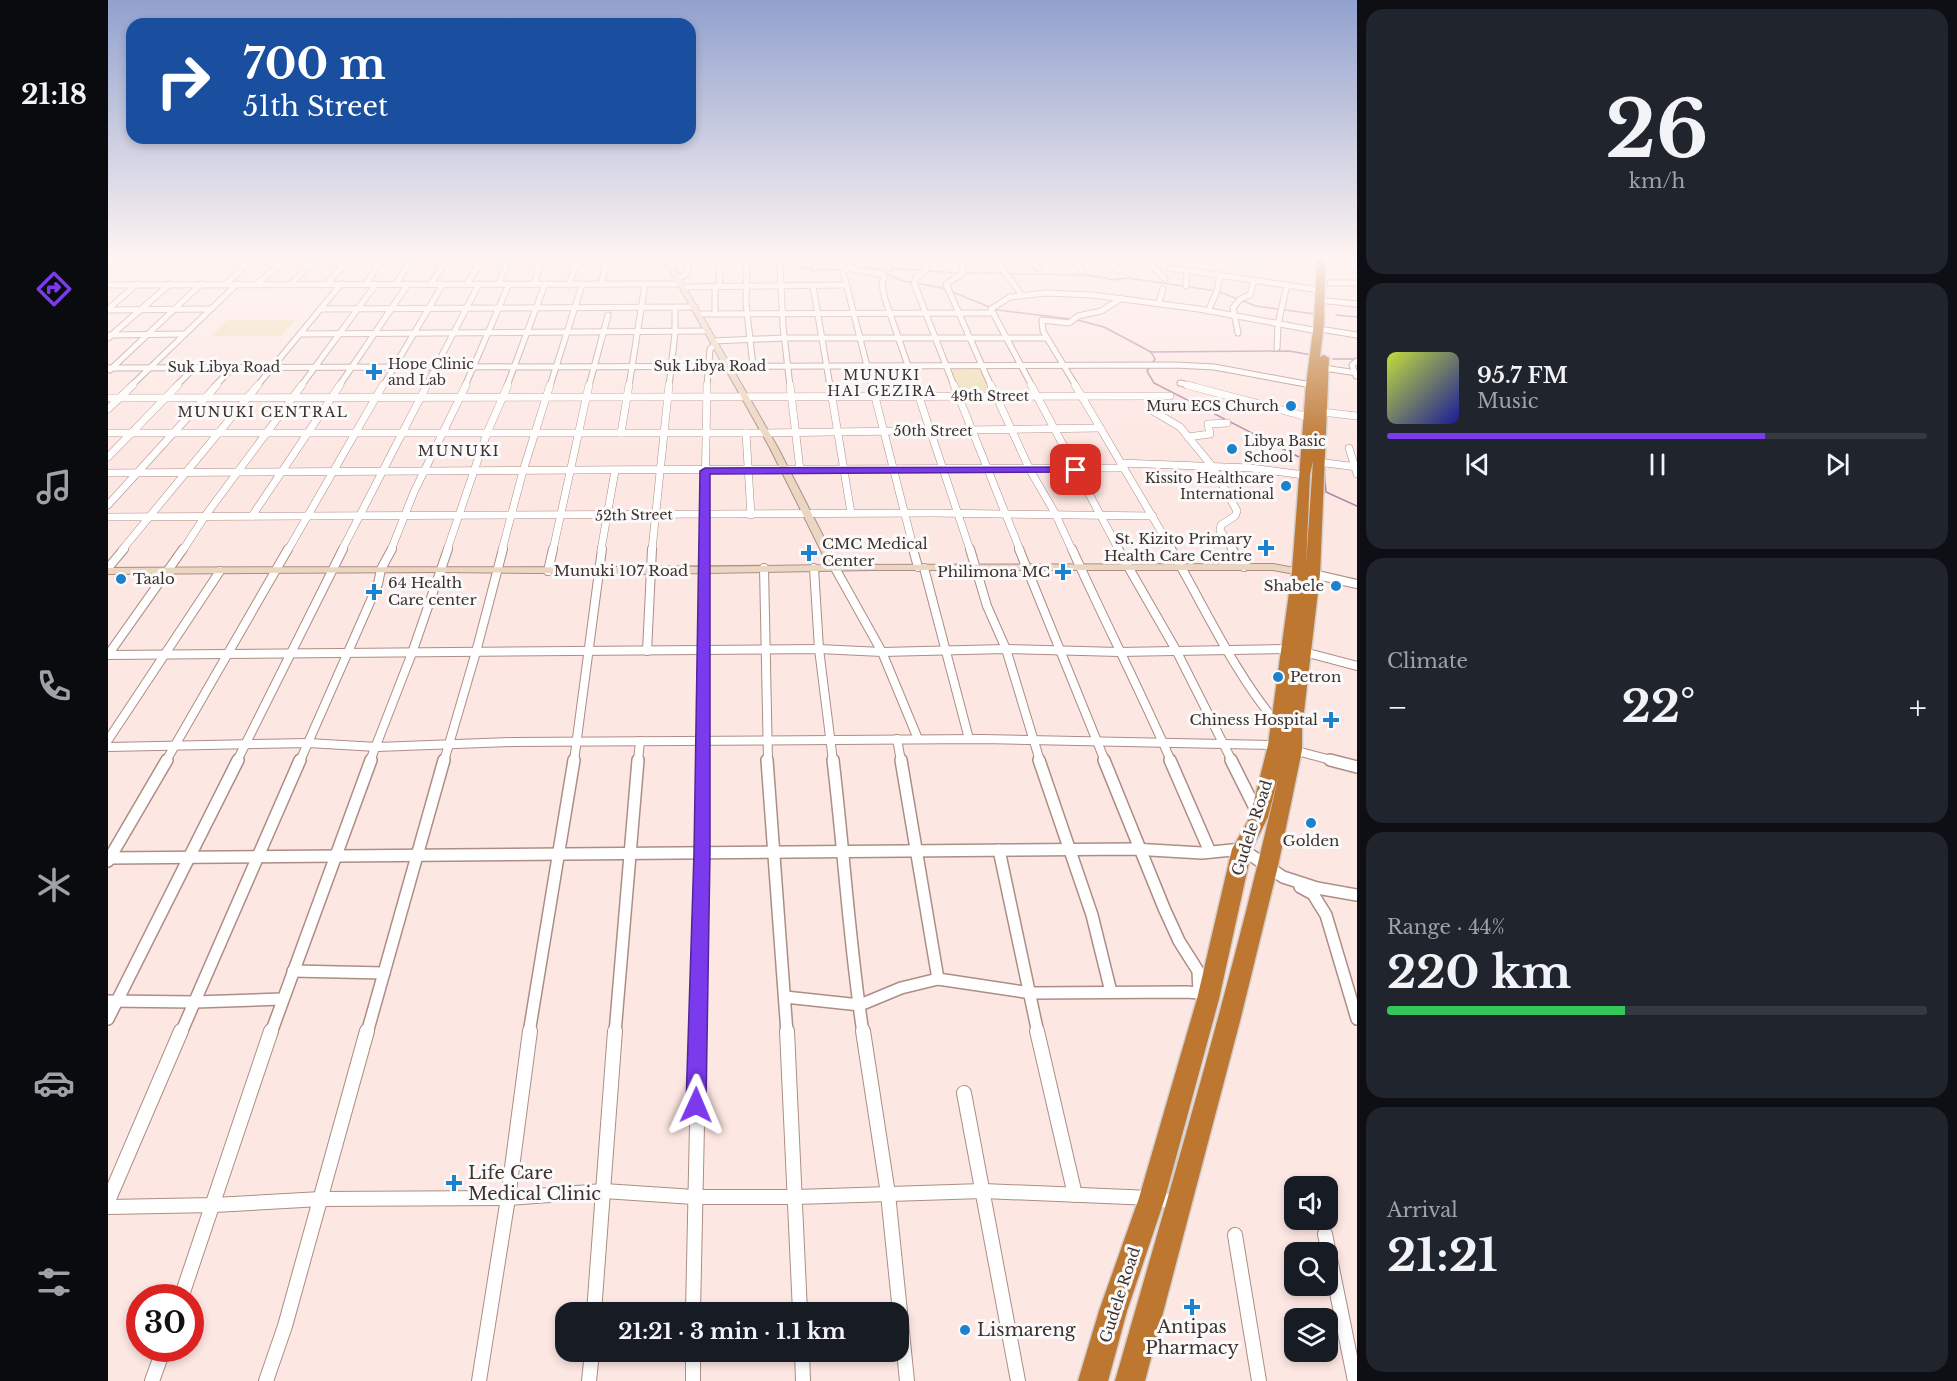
<!DOCTYPE html>
<html lang="en">
<head>
<meta charset="utf-8">
<style>
	body { margin:0; font-family:"Libre Baskerville",serif; background:#20242c; color:#f1f3f6; height:100vh; display:flex; flex-direction:column; font-size:22px; white-space:nowrap }
	* { box-sizing:border-box; margin:0 }
	p { font-size:20px; color:#9ea1a6 }
	.icon { flex:none; width:33px; height:33px; fill:none; stroke:currentColor; stroke-width:2; stroke-linecap:round; stroke-linejoin:round }
	.map { position:relative; flex:1; overflow:hidden }
	.details { display:flex; flex-direction:column; gap:9px; padding:9px; background:#0d0f14; width:600px }
	.details>* { flex:none }
	.banner { position:absolute; left:18px; top:18px; width:570px; height:126px; border-radius:18px; box-shadow:0 3px 9px #0003; background:#1a4fa0; color:#fff; overflow:hidden }
	.buttons { position:absolute; left:1176px; top:1176px; display:grid; gap:12px }
	.buttons a { display:grid; place-items:center; width:54px; height:54px; border-radius:12px; background:#171b24; box-shadow:0 3px 9px #0003; font-size:30px }
	.speed { position:absolute; left:18px; top:1284px; display:flex; gap:12px; font-size:30px; font-weight:700; text-align:center }
	.speed>* { display:grid; place-content:center; width:78px; height:78px; border-radius:50%; background:#171b24; box-shadow:0 3px 9px #0003; line-height:1 }
	.speed .limit { border:9px solid #d22; background:#fff; color:#111 }
	.pin { position:absolute; display:grid; place-items:center; width:51px; height:51px; color:#fff; margin:-26px; border-radius:12px; box-shadow:0 3px 9px #0006 }
	.me { position:absolute; width:66px; margin:-33px; rotate:1deg; stroke-linejoin:round; filter:drop-shadow(0 0 4px #0008) }
	.turn { display:flex; align-items:center; gap:21px; height:126px; padding:0 18px; font-size:27px }
	.turn .icon { width:78px; height:78px; stroke-width:2.5 }
	.turn b { display:block; font-size:42px; line-height:51px }
	.big { font-size:45px; font-weight:700; line-height:1.1 }
	.details .tile { flex:1; display:flex; flex-direction:column; justify-content:center; gap:9px; min-width:0; padding:0 21px; border-radius:18px; background:#20242c }
	.details .dial { align-items:center; gap:0 }
	.dial b { font-size:78px; line-height:1 }
	.song { display:flex; align-items:center; gap:18px }
	.cover { width:72px; height:72px; border-radius:9px; background:linear-gradient(135deg,hsl(70 70% 55%),hsl(240 70% 35%)) }
	.played { height:6px; border-radius:3px; background:linear-gradient(90deg,#7c3aed 70%,#363941 70%) }
	.keys { display:flex; justify-content:space-around; direction:ltr }
	.heat { display:flex; justify-content:space-between; align-items:center; font-size:33px; direction:ltr }
	.charge { height:9px; border-radius:4px; background:linear-gradient(90deg,#34c759 44%,#363941 0) }
	.trip { position:absolute; left:447px; top:1302px; width:354px; height:60px; border-radius:18px; background:#171b24; box-shadow:0 3px 9px #0003; font-weight:700; line-height:60px; text-align:center }
	main { display:flex; flex:1; min-height:0 }
	.dock { display:flex; flex-direction:column; width:108px; justify-content:space-around; align-items:center; background:#090b0e; color:#9ea1a6 }
	.dock .icon { width:42px; height:42px }
	.dock .on { color:#7c3aed }
	.dock b { font-size:27px; color:#f1f3f6 }
	.map>svg:first-child { display:block }
</style>
</head>
<body>
<main>
<nav class="dock">
<b>21:18</b>
<svg class="icon on" aria-label="directions" viewBox="0 0 24 24"><path d="M12 3l9 9-9 9-9-9zM9 14v-3h6M13 9l2 2-2 2"/></svg>
<svg class="icon" aria-label="music" viewBox="0 0 24 24"><path d="M9 18V5l10-2v13"/><circle cx="6" cy="18" r="3"/><circle cx="16" cy="16" r="3"/></svg>
<svg class="icon" aria-label="phone" viewBox="0 0 24 24"><path d="M5 4h4l2 5-3 2q2 4 5 5l2-3 5 2v4C11 20 4 13 5 4z"/></svg>
<svg class="icon" aria-label="climate" viewBox="0 0 24 24"><path d="M12 3v18M4 7l16 10M4 17L20 7"/></svg>
<svg class="icon" aria-label="car" viewBox="0 0 24 24"><path d="M5 17H2v-5l4-1 3-4h7l3 4 3 1v5h-3M9 17h6M6 11h13"/><circle cx="7" cy="17" r="2"/><circle cx="17" cy="17" r="2"/></svg>
<svg class="icon" aria-label="filters" viewBox="0 0 24 24"><path d="M4 7h16M4 17h16"/><circle cx="9" cy="7" r="2"/><circle cx="15" cy="17" r="2"/></svg>
</nav>
<div class="map">
<svg width="1249" height="1381" viewBox="0 0 1249 1381">
	<rect width="100%" height="100%" fill="#fde7e3"/>
	<g fill="#edddb1">
		<polygon points="1109,258 1163,258 1165,268 1111,265"/>
		<polygon points="119,320 187,320 173,336 103,336"/>
		<polygon points="842,366 874,367 885,394 851,394"/>
	</g>
	<g fill="none" stroke-linecap="round" stroke-linejoin="round">
		<g stroke="#b084a6" stroke-width="1.5">
			<polyline points="670,258 700,269 734,270"/>
			<polyline points="754,268 814,270"/>
			<polyline points="820,271 850,273"/>
			<polyline points="775,273 796,281 835,288 889,310 963,319"/>
			<polyline points="856,273 980,275 1006,280 1019,278 1109,291 1148,306 1207,314"/>
			<polyline points="1228,315 1249,317"/>
			<polyline points="969,320 996,327 1043,352 1047,359 1039,371 1046,383 1191,457"/>
			<polyline points="1043,352 1181,351 1204,355"/>
			<polyline points="1225,359 1249,359"/>
			<polyline points="1216,469 1218,492 1249,506"/>
		</g>
		<defs>
			<g id="street-far4">
				<polyline points="610,258 612,286"/>
				<polyline points="639,258 638,303 645,366"/>
				<polyline points="706,258 707,268"/>
				<polyline points="743,258 744,267 735,271 764,386"/>
				<polyline points="778,258 781,268"/>
				<polyline points="816,258 818,270 808,278 806,283 846,386"/>
				<polyline points="852,258 855,273 838,284 883,386"/>
				<path d="M888,258C894,272 904,280 912,293"/>
				<polyline points="924,258 930,268"/>
				<polyline points="965,258 974,271"/>
				<polyline points="1001,258 1010,271"/>
				<polyline points="1037,258 1057,279"/>
				<polyline points="1226,258 1249,260"/>
				<polyline points="1237,259 1249,270"/>
				<polyline points="0,263 551,263"/>
				<polyline points="672,266 675,326 682,386"/>
				<polyline points="739,268 776,275 774,285 777,299 807,386"/>
				<polyline points="1062,268 1212,290"/>
				<polyline points="570,279 579,273 581,258"/>
				<polyline points="1222,283 1249,283"/>
				<polyline points="118,284 141,262"/>
				<polyline points="149,284 174,262"/>
				<polyline points="183,284 205,262"/>
				<polyline points="219,284 239,261"/>
				<polyline points="258,284 272,262"/>
				<polyline points="288,284 302,262"/>
				<polyline points="323,284 340,258"/>
				<polyline points="359,284 375,258"/>
				<polyline points="390,284 402,259"/>
				<polyline points="426,284 434,258"/>
				<polyline points="0,285 572,284"/>
				<polyline points="461,285 470,258"/>
				<polyline points="493,285 500,258"/>
				<polyline points="607,286 607,314"/>
				<polyline points="705,286 722,386"/>
				<polyline points="1078,286 1079,270"/>
				<polyline points="575,287 739,285"/>
				<polyline points="1219,301 1249,304"/>
				<polyline points="1051,302 1055,289"/>
				<polyline points="0,309 29,284"/>
				<polyline points="213,309 587,307"/>
				<polyline points="0,310 103,309"/>
				<polyline points="1100,311 1109,291 1112,275"/>
				<polyline points="591,314 884,313"/>
				<polyline points="1218,330 1249,335"/>
				<polyline points="1130,333 1125,308 1132,299 1142,295 1146,280"/>
				<polyline points="193,334 600,331"/>
				<polyline points="1,335 77,334"/>
				<polyline points="0,338 62,284"/>
				<polyline points="606,341 676,338 938,338"/>
				<polyline points="1169,348 1170,324 1179,285"/>
				<polyline points="0,368 1067,365 1106,367 1203,385"/>
				<polyline points="1216,368 1249,373"/>
				<polyline points="2,370 93,284"/>
				<polyline points="1248,376 1244,365 1249,361"/>
				<polyline points="1072,383 1085,386"/>
				<polyline points="23,386 129,284"/>
				<polyline points="68,386 87,367"/>
				<polyline points="107,386 125,367"/>
				<polyline points="149,386 233,284"/>
				<polyline points="193,386 268,284"/>
				<polyline points="231,386 300,284"/>
				<polyline points="275,386 335,284"/>
				<polyline points="318,386 371,284"/>
				<polyline points="357,386 401,284"/>
				<polyline points="399,386 437,284"/>
				<polyline points="442,386 474,285"/>
				<polyline points="481,386 500,315"/>
				<polyline points="521,386 537,284"/>
				<polyline points="561,386 567,333 567,308"/>
				<polyline points="599,386 602,349 607,345"/>
				<polyline points="924,386 883,309 902,297 938,293 984,295 1091,309 1210,331"/>
				<polyline points="968,386 935,331 934,320 961,323 970,316 993,311 1014,298"/>
			</g>
			<g id="street-far3">
				<polyline points="682,385 692,470"/>
				<polyline points="722,385 743,513"/>
				<polyline points="764,385 806,550"/>
				<polyline points="807,385 862,550"/>
				<polyline points="846,385 912,550"/>
				<polyline points="883,385 922,470 947,513 964,550"/>
				<polyline points="923,385 1011,550"/>
				<polyline points="967,385 1064,550"/>
				<polyline points="1079,385 1200,417"/>
				<polyline points="0,398 1062,396"/>
				<polyline points="0,409 25,385"/>
				<polyline points="1045,411 1072,427 1104,466 1129,511 1127,516 1113,525 1112,530 1125,550"/>
				<polyline points="1214,412 1249,416"/>
				<polyline points="0,433 657,433 992,428"/>
				<polyline points="513,433 521,385"/>
				<polyline points="638,433 643,515"/>
				<polyline points="1080,437 1102,434 1100,424 1119,423"/>
				<polyline points="1241,448 1249,474"/>
				<polyline points="0,457 70,385"/>
				<polyline points="1210,462 1249,467"/>
				<polyline points="1013,463 1143,468 1196,475"/>
				<path d="M0,473C339,469 677,470 1016,468"/>
				<polyline points="0,505 109,385"/>
				<polyline points="144,516 232,385"/>
				<polyline points="0,517 825,513 1045,516"/>
				<polyline points="14,550 150,385"/>
				<polyline points="75,550 97,516 194,385"/>
				<polyline points="180,550 275,385"/>
				<polyline points="234,550 319,385"/>
				<polyline points="283,550 306,492 358,385"/>
				<polyline points="339,550 379,433 400,385"/>
				<polyline points="394,550 415,471 442,385"/>
				<polyline points="445,550 481,385"/>
				<polyline points="493,550 507,471"/>
				<polyline points="544,550 561,385"/>
				<polyline points="596,550 599,385"/>
			</g>
			<g id="street-far2">
				<polyline points="805,549 810,567"/>
				<polyline points="862,549 879,606 898,649 932,761"/>
				<polyline points="911,549 997,761"/>
				<path d="M964,549C996,620 1032,690 1063,761"/>
				<polyline points="1010,549 1068,650 1124,761"/>
				<path d="M1063,549C1097,608 1127,675 1172,727"/>
				<polyline points="1124,549 1136,567"/>
				<polyline points="0,568 16,549"/>
				<polyline points="656,568 660,761"/>
				<polyline points="706,568 711,649 725,761"/>
				<polyline points="727,568 774,652 810,739"/>
				<polyline points="816,568 861,739"/>
				<polyline points="440,571 445,549"/>
				<polyline points="1205,574 1249,584"/>
				<polyline points="539,651 544,549"/>
				<polyline points="1196,652 1249,666"/>
				<polyline points="0,655 711,649 774,652 898,649 1011,652 1180,649"/>
				<polyline points="0,655 75,549"/>
				<polyline points="789,739 793,761"/>
				<polyline points="0,740 112,571"/>
				<polyline points="0,747 200,743 269,747 405,742 874,739 1169,745"/>
				<polyline points="1185,750 1227,761"/>
				<polyline points="58,761 180,549"/>
				<polyline points="129,761 235,549"/>
				<polyline points="192,761 270,584 273,569 284,549"/>
				<polyline points="262,761 304,653 340,549"/>
				<polyline points="336,761 368,652 395,549"/>
				<polyline points="466,761 494,549"/>
				<polyline points="530,761 532,741"/>
				<polyline points="595,761 596,549"/>
			</g>
			<g id="street-far1">
				<polyline points="659,760 679,1033"/>
				<path d="M725,760C736,851 741,942 755,1033"/>
				<polyline points="793,760 830,979"/>
				<polyline points="931,760 984,915 1003,992"/>
				<polyline points="996,760 1056,908 1071,941 1090,971 1091,993"/>
				<polyline points="1062,760 1102,852"/>
				<polyline points="1123,760 1150,814"/>
				<polyline points="1222,760 1249,767"/>
				<polyline points="891,850 930,1033"/>
				<polyline points="0,858 1025,849 1094,853 1134,849 1175,877 1209,888 1249,895"/>
				<polyline points="0,861 59,760"/>
				<polyline points="1192,887 1205,894 1218,915 1249,1019"/>
				<polyline points="185,971 276,973"/>
				<polyline points="677,997 752,1005 793,988 830,979 923,993 1078,992 1091,993 1096,996"/>
				<polyline points="0,1001 87,1002 174,999"/>
				<polyline points="0,1019 130,760"/>
				<polyline points="73,1033 192,760"/>
				<polyline points="163,1033 263,760"/>
				<polyline points="259,1033 336,760"/>
				<polyline points="421,1033 466,760"/>
				<polyline points="507,1033 530,760"/>
				<polyline points="590,1033 595,760"/>
			</g>
			<g id="street">
				<polyline points="679,1031 692,1312"/>
				<polyline points="755,1031 780,1194 799,1381"/>
				<polyline points="929,1031 967,1195"/>
				<polyline points="856,1093 910,1381"/>
				<polyline points="0,1201 73,1031"/>
				<polyline points="0,1207 106,1205 213,1199 400,1198 496,1191 586,1197 688,1197 875,1191 1044,1198 1070,1203"/>
				<polyline points="1217,1234 1247,1381"/>
				<polyline points="1127,1235 1151,1381"/>
				<polyline points="73,1298 163,1031"/>
				<polyline points="486,1312 507,1031"/>
				<polyline points="585,1312 591,1031"/>
				<polyline points="585,1352 585,1381"/>
				<polyline points="694,1352 695,1381"/>
				<polyline points="44,1381 56,1348"/>
				<polyline points="158,1381 177,1326 259,1031"/>
				<polyline points="371,1381 400,1198 422,1031"/>
				<polyline points="481,1381 484,1352"/>
			</g>
			<path id="secondary" d="M555,258H561L670,448L730,565L1165,564L1198,570L1203,573L1198,576L1165,570H764L545,574L333,572L0,574V568C240,566 480,569 720,565L662,448Z"/>
			<path id="highway" d="M1209,258H1217L1216,323L1212,357L1216,355L1221,358L1212,574L1194,729V750L1170,866L1132,1021L1037,1381H1007C1065,1179 1125,978 1171,774L1160,817L1144,849L1111,999L1057,1198L1019,1311L1000,1381H970L991,1311L1031,1198L1089,999L1124,849L1142,817L1160,745L1184,571L1198,385L1206,323ZM1205,461L1198,565L1202,475Z"/>
		</defs>
		<use href="#street-far4" stroke="#ad8d86" stroke-width="7"/>
		<use href="#street-far3" stroke="#ad8d86" stroke-width="8"/>
		<use href="#street-far2" stroke="#ad8d86" stroke-width="10"/>
		<use href="#street-far1" stroke="#ad8d86" stroke-width="14"/>
		<use href="#street" stroke="#ad8d86" stroke-width="16"/>
		<use href="#secondary" stroke="#ad8d86" stroke-width="2"/>
		<use href="#highway" stroke="#d1cecd" stroke-width="3"/>
		<use href="#street-far4" stroke="#fff" stroke-width="5"/>
		<use href="#street-far3" stroke="#fff" stroke-width="7"/>
		<use href="#street-far2" stroke="#fff" stroke-width="8"/>
		<use href="#street-far1" stroke="#fff" stroke-width="11"/>
		<use href="#street" stroke="#fff" stroke-width="14"/>
		<use href="#secondary" fill="#ebd6c1" fill-rule="evenodd"/>
		<use href="#highway" fill="#bd7730" fill-rule="evenodd"/>
	</g>
	<linearGradient id="sky" x2="0" y2="1"><stop stop-color="#91a1ce"/><stop offset="0.57" stop-color="#fef4f2"/><stop offset="1" stop-color="#fef4f2" stop-opacity="0"/></linearGradient>
	<rect width="1249" height="452" fill="url(#sky)"/>
	<polygon fill="#7c3aed" stroke="#51269a" stroke-width="1.5" points="968,467 974,470 972,472 602,474 602,853 598,1105 595,1112 588,1115 581,1112 578,1105 586,853 592,471 597,468"/>
	<g fill="#1c82cd" stroke="#fafafa" stroke-width="2">
		<path d="M263 363h6v6h6v6h-6v6h-6v-6h-6v-6h6z"/>
		<circle cx="1183" cy="406" r="6"/>
		<circle cx="1124" cy="449" r="6"/>
		<circle cx="1178" cy="486" r="6"/>
		<path d="M1155 539h6v6h6v6h-6v6h-6v-6h-6v-6h6z"/>
		<path d="M698 544h6v6h6v6h-6v6h-6v-6h-6v-6h6z"/>
		<path d="M952 563h6v6h6v6h-6v6h-6v-6h-6v-6h6z"/>
		<circle cx="13" cy="579" r="6"/>
		<circle cx="1228" cy="586" r="6"/>
		<path d="M263 583h6v6h6v6h-6v6h-6v-6h-6v-6h6z"/>
		<circle cx="1170" cy="677" r="6"/>
		<path d="M1220 711h6v6h6v6h-6v6h-6v-6h-6v-6h6z"/>
		<circle cx="1203" cy="823" r="6"/>
		<path d="M343 1174h6v6h6v6h-6v6h-6v-6h-6v-6h6z"/>
		<path d="M1081 1298h6v6h6v6h-6v6h-6v-6h-6v-6h6z"/>
		<circle cx="857" cy="1330" r="6"/>
	</g>
	<g text-anchor="middle" stroke-width="6" stroke-linejoin="round" paint-order="stroke">
		<g font-size="14" fill="#3e312e" stroke="#fafafa" text-anchor="start">
			<text x="280" y="369">Hope Clinic<tspan x="280" dy="16">and Lab</tspan></text>
			<text x="1171" y="411" text-anchor="end">Muru ECS Church</text>
			<text x="1136" y="446">Libya Basic<tspan x="1136" dy="16">School</tspan></text>
			<text x="1166" y="483" text-anchor="end">Kissito Healthcare<tspan x="1166" dy="16">International</tspan></text>
		</g>
		<g font-size="14" fill="#3e312e" stroke="#fafafa">
			<text x="602" y="371">Suk Libya Road</text>
			<text x="116" y="372">Suk Libya Road</text>
			<text x="882" y="401">49th Street</text>
			<text x="825" y="436">50th Street</text>
			<text transform="translate(526 515) rotate(-1)" y="5">52th Street</text>
		</g>
		<g font-size="14" letter-spacing="1.5" fill="#3e312e" stroke="#fafafa">
			<text x="774" y="380">MUNUKI<tspan x="774" dy="16">HAI GEZIRA</tspan></text>
			<text x="155" y="417">MUNUKI CENTRAL</text>
		</g>
		<g font-size="15" letter-spacing="1.5" fill="#3e312e" stroke="#fafafa">
			<text x="351" y="456">MUNUKI</text>
		</g>
		<g font-size="15" fill="#3e312e" stroke="#fafafa" text-anchor="end">
			<text x="1144" y="544">St. Kizito Primary<tspan x="1144" dy="17">Health Care Centre</tspan></text>
			<text x="714" y="549" text-anchor="start">CMC Medical<tspan x="714" dy="17">Center</tspan></text>
			<text x="942" y="577">Philimona MC</text>
			<text x="25" y="584" text-anchor="start">Taalo</text>
			<text x="280" y="588" text-anchor="start">64 Health<tspan x="280" dy="17">Care center</tspan></text>
			<text x="1216" y="591">Shabele</text>
			<text x="1182" y="682" text-anchor="start">Petron</text>
			<text x="1210" y="725">Chiness Hospital</text>
			<text x="1203" y="846" text-anchor="middle">Golden</text>
		</g>
		<g font-size="15" fill="#3e312e" stroke="#fafafa">
			<text x="513" y="576">Munuki 107 Road</text>
			<text transform="translate(1144 828) rotate(-72)" y="5">Gudele Road</text>
			<text transform="translate(1012 1295) rotate(-72)" y="5">Gudele Road</text>
		</g>
		<g font-size="18" fill="#3e312e" stroke="#fafafa" text-anchor="start">
			<text x="360" y="1179">Life Care<tspan x="360" dy="21">Medical Clinic</tspan></text>
			<text x="1084" y="1333" text-anchor="middle">Antipas<tspan x="1084" dy="21">Pharmacy</tspan></text>
			<text x="869" y="1336">Lismareng</text>
		</g>
	</g>
</svg>
<div class="buttons">
<a><svg class="icon" aria-label="sound" viewBox="0 0 24 24"><path d="M4 9h4l5-4v14l-5-4H4zM17 9q2 3 0 6"/></svg></a>
<a><svg class="icon" aria-label="search" viewBox="0 0 24 24"><circle cx="10" cy="10" r="6"/><path d="M15 15l6 6"/></svg></a>
<a><svg class="icon" aria-label="layers" viewBox="0 0 24 24"><path d="M12 4l9 5-9 5-9-5zM3 14l9 5 9-5"/></svg></a>
</div>
<div class="speed"><div class="limit">30</div></div>
<div class="pin" style="left:968px;top:470px;background:#d93025"><svg class="icon" aria-label="arrive" viewBox="0 0 24 24"><path d="M6 21V4h12l-3 4 3 4H6"/></svg></div>
<svg class="me" style="left:588px;top:1105px" viewBox="-20 -20 40 40"><path d="M0-17L14 15 0 8-14 15z" fill="#7c3aed" stroke="#fff" stroke-width="4"/></svg>
<div class="trip">21:21 · 3 min · 1.1 km</div>
<div class="banner">
<div class="turn"><svg class="icon" aria-label="right" viewBox="0 0 24 24"><path d="M7 20v-9h11M14 6l5 5-5 5"/></svg><div><b>700 m</b>51th Street</div></div>
</div>
</div>
<section class="details">
<div class="tile dial"><b>26</b><p>km/h</p></div>
<div class="tile">
<div class="song"><i class="cover"></i><div><b>95.7 FM</b><p>Music</p></div></div>
<div class="played"></div>
<div class="keys"><svg class="icon" aria-label="previous" viewBox="0 0 24 24"><path d="M18 5L8 12l10 7zM5 5v14"/></svg><svg class="icon" aria-label="pause" viewBox="0 0 24 24"><path d="M8 5v14M16 5v14"/></svg><svg class="icon" aria-label="next" viewBox="0 0 24 24"><path d="M6 5l10 7-10 7zM19 5v14"/></svg></div>
</div>
<div class="tile"><p>Climate</p>
<div class="heat"><a>−</a><b class="big">22°</b><a>+</a></div>
</div>
<div class="tile"><p>Range · 44%</p><b class="big">220 km</b><div class="charge"></div></div>
<div class="tile"><p>Arrival</p><b class="big">21:21</b></div>
</section>
</main>
</body>
</html>
